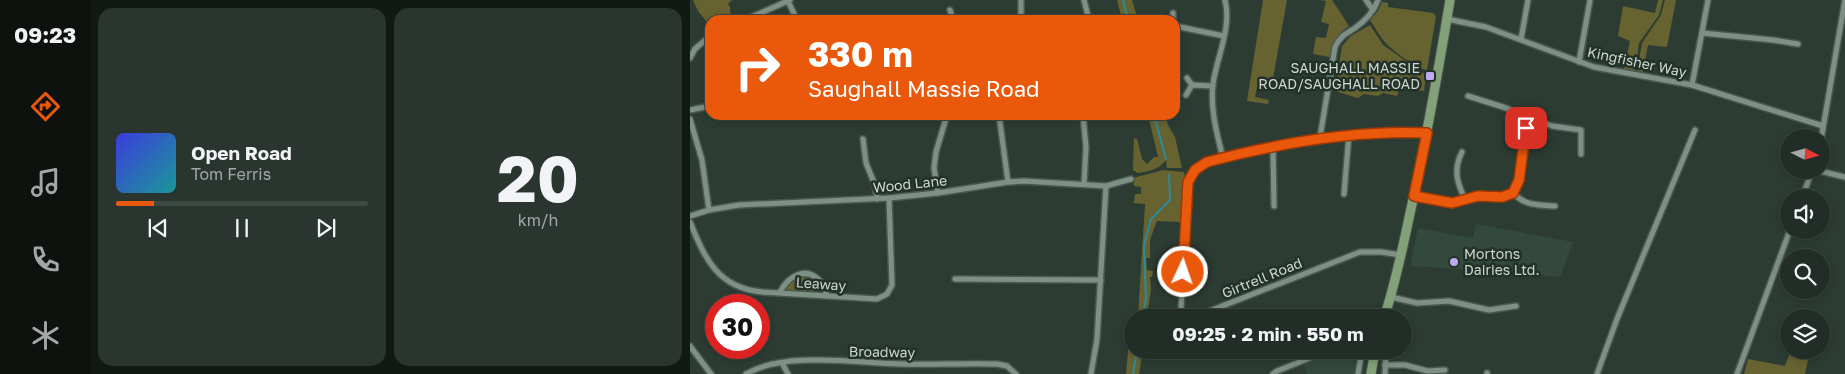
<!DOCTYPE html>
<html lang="en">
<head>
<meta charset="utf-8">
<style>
	body { margin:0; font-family:"Golos Text",sans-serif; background:#29352e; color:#f1f3f6; height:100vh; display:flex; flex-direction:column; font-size:19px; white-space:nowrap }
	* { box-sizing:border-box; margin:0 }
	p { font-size:16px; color:#a2a8a7 }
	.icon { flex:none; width:28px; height:28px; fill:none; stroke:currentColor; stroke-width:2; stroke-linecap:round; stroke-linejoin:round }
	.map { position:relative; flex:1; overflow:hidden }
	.details { display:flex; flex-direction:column; gap:8px; padding:8px; background:#121915; width:600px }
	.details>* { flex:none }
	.banner { position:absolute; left:15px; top:15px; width:475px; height:105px; border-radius:15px; box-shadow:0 2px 8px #0003,0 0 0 1px #3e4943; background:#ea580c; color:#fff; overflow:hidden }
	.needle { width:32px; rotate:96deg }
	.controls { position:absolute; left:1090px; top:129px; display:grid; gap:10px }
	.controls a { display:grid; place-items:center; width:50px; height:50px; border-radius:50%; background:#212d26; box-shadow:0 2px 8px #0003,0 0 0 1px #3e4943; font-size:25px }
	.speed { position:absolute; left:15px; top:294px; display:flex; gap:10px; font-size:25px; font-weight:700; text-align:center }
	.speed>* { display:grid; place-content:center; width:65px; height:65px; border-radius:50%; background:#212d26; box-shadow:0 2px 8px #0003,0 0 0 1px #3e4943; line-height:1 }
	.speed .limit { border:8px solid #d22; background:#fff; color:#111 }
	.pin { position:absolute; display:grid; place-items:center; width:42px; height:42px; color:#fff; margin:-21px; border-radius:10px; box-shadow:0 2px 8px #0006 }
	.me { position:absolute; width:55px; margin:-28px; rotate:3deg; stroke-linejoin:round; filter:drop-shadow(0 0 4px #0008) }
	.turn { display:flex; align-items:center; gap:18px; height:105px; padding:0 20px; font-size:22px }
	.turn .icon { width:65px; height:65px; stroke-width:2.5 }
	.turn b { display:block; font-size:35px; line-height:42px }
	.details .widget { flex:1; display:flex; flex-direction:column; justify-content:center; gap:8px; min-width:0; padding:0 18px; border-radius:15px; background:#29352e }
	.details .dial { align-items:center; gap:0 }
	.dial b { font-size:65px; line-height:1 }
	.song { display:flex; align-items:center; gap:15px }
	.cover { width:60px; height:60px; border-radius:8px; background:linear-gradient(135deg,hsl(240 70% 55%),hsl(180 70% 35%)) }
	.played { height:5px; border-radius:2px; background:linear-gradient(90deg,#ea580c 15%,#3e4943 15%) }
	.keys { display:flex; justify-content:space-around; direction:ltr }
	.details .tiles { flex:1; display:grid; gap:8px; grid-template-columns:repeat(2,1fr) }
	.trip { position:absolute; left:434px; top:309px; width:288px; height:50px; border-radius:25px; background:#212d26; box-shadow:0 2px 8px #0003,0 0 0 1px #3e4943; font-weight:700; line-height:50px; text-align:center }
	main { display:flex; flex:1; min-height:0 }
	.tab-bar { display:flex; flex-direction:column; width:90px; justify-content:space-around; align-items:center; background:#0d120f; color:#a2a8a7 }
	.tab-bar .icon { width:35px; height:35px }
	.tab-bar .selected { color:#ea580c }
	.tab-bar b { font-size:22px; color:#f1f3f6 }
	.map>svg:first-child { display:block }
</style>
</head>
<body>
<main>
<nav class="tab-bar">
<b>09:23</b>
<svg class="icon selected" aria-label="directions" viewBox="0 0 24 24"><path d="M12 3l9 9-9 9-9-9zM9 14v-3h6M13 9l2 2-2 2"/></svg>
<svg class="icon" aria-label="music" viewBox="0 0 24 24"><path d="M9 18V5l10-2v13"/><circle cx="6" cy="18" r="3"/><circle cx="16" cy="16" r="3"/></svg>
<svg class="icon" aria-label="phone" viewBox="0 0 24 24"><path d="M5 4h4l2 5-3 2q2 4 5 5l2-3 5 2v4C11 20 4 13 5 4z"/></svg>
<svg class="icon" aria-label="climate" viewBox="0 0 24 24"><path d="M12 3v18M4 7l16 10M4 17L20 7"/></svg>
</nav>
<section class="details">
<div class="tiles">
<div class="widget">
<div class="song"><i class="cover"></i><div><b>Open Road</b><p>Tom Ferris</p></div></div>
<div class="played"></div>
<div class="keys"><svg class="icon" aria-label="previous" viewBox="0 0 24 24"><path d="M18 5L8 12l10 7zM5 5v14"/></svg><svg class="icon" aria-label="pause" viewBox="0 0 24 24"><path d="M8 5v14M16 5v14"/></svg><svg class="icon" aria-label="next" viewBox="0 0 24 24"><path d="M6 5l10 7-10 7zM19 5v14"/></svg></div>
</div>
<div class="widget dial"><b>20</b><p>km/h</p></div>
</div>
</section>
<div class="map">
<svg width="1155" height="374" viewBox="0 0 1155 374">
	<rect width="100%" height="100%" fill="#2c3c33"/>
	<g fill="#33493d">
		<polygon points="786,224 883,242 870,277 817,272 720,266 728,228 783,238"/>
		<polygon points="652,350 667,350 664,374 617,374 614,365"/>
	</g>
	<g fill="#676331">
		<polygon points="3,0 42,0 38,4 40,7 41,20 20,20 20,26 8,11"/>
		<polygon points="427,0 442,0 448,20 432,20"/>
		<polygon points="573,0 597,0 582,84 568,82 565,97 579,100 578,104 557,101"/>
		<path d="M629,0H642L659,26C647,34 643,43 640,57L623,54L626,37L636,38L639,24L631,22L636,1Z"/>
		<polygon points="968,0 973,0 969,15 949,43 945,71 934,69 940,41 928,36 933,6 965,13"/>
		<polygon points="975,0 986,0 977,47 958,45 953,72 947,71 952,43 971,15"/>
		<path d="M692,2L698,3V7L743,13L746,16L737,70C726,68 701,50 694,41C689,35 685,27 680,20L688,11Z"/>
		<polygon points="680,25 693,45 736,75 734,91 709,88 707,96 693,93 688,96 674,94 668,98 645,91 652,46 661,36"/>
		<path d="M458,115H475L478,125L485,137L492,168H477L476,160C468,170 460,171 448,173L443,170L444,138L447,139L452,159L457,164L464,157H468Z"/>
		<polygon points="473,170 494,172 495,177 491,222 467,221 466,223 460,240 460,258 456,258 457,270 463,271 462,277 460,277 461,289 457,317 448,317 455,204 444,203 445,194 451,194 451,187 444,186 443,178"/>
		<path d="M115,276L126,280L130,284V291L127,292L95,290C98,281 106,277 115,276Z"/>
		<polygon points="442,337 442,350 453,350 449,374 436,374 438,351"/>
		<polygon points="1101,350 1120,350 1115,374 1054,374 1058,359 1095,366"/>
	</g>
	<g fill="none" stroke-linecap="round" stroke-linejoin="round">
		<g stroke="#2c8a9e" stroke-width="2">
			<polyline points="433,0 438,20"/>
			<polyline points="464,115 476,159"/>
			<polyline points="453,318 456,298 454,245 461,219 480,200 479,175"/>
			<polyline points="443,374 447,350"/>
		</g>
		<defs>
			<g id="minor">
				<polyline points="331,0 331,20"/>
				<polyline points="394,0 399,20"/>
				<polyline points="676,0 683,10"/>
				<polyline points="98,1 107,20"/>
				<polyline points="260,10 263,20"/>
				<polyline points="483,13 483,20"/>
				<polyline points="757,19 796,27 904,67 1002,85 1133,126"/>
				<polyline points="55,20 100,0"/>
				<polyline points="485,26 534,36"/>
				<polyline points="1012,33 1083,40 1108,44"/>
				<polyline points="831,39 838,0"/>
				<polyline points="0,58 5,49 20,36"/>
				<polyline points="889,62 900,0"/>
				<polyline points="497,78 502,85"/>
				<polyline points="1002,85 1018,0"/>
				<polyline points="496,95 502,85 523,86"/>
				<polyline points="778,96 816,108 862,126 891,130 891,154"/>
				<polyline points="0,110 20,106"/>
				<polyline points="70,115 72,116"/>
				<polyline points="309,115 318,182"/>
				<polyline points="393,115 396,147 394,184"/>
				<polyline points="0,119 12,160 19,210"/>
				<path d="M630,137L645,47C650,36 656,34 665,28C675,21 684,11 688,0"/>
				<polyline points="173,139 176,163 185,185 187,199"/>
				<polyline points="1131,140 1155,0"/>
				<polyline points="583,147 584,206"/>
				<path d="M772,152C763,169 767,183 775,199"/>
				<path d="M533,158C527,134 520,109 523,84C527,56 542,28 535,0"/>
				<polyline points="248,193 244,168 246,152 257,115"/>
				<path d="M823,193C835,206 849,205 865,206"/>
				<polyline points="654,194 659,134"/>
				<path d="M724,196L762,203L789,195L812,197L823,193C833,169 833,142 839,117"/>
				<polyline points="1112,198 1122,171 1126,170 1155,177"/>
				<polyline points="0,216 19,210 49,205 199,198 248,193 318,182 334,181 416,186 441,179"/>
				<path d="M0,222C15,259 28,288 72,292L187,299L197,294L202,285L199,198"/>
				<polyline points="711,255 691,252 670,252 507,316 495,315 491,308 499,182 505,170 517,162 607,142 659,134 737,133"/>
				<polyline points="265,279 411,280"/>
				<path d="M90,292C98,277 115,265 130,281C133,285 135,291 137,296"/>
				<polyline points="701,297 727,303 759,301 799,310 826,306"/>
				<polyline points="0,346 21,374"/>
				<polyline points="695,350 696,351 695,374"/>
				<polyline points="92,363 98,374"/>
				<polyline points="695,365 715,365 738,371 755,370"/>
				<path d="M56,374C95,351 166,363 211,364C243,365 275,363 307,364L317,366L326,374"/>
				<polyline points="401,374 407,339 416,186"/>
				<polyline points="583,374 587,371 640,350"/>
				<polyline points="668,374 672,350"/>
				<polyline points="797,374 797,373"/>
				<polyline points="907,374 927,319 1005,130"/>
				<polyline points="1047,374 1100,230"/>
			</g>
			<g id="secondary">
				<path d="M694,318C705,285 712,251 719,218C735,146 748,73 760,0"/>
				<polyline points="681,374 685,350"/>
			</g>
		</defs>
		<use href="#minor" stroke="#4b5851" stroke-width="8"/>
		<use href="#secondary" stroke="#4b5851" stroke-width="11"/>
		<use href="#minor" stroke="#7e9086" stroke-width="5"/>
		<use href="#secondary" stroke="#83a179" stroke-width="9"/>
	</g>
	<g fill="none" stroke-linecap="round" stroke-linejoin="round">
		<defs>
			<path id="route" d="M493,272L498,182L505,170L517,162C589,143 662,130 737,133L724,196L762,203L788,196L812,197L823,193L829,180L836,128"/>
		</defs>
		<use href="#route" stroke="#983908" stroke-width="12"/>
		<use href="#route" stroke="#ea580c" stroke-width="9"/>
	</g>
	<g fill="#c0a8f3" stroke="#223229" stroke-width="2">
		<rect x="735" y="71" width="10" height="10" rx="2.5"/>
		<circle cx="764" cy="262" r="5"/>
	</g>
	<g text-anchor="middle" stroke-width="5" stroke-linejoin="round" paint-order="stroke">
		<g font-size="14" fill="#ccd5cf" stroke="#223229">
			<text transform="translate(947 62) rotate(12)" y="5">Kingfisher Way</text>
			<text transform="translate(220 184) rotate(-6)" y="5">Wood Lane</text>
			<text transform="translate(572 278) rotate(-22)" y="5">Girtrell Road</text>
			<text transform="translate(131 284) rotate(4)" y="5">Leaway</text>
			<text transform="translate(192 352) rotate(1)" y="5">Broadway</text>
		</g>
		<g font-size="14" fill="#ccd5cf" stroke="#223229" text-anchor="end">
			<text x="730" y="73">SAUGHALL MASSIE<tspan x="730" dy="16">ROAD/SAUGHALL ROAD</tspan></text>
			<text x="774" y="259" text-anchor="start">Mortons<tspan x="774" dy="16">Dairies Ltd.</tspan></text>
		</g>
	</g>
</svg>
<div class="controls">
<a><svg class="needle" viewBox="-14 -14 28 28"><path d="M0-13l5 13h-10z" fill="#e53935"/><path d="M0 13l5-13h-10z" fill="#a2a8a7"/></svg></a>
<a><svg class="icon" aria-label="sound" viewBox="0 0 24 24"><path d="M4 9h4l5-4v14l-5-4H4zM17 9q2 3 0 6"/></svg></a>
<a><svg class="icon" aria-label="search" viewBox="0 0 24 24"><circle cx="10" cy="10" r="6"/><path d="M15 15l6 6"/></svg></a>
<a><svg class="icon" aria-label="layers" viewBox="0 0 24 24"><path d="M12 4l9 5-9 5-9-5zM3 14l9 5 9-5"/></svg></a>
</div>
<div class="speed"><div class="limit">30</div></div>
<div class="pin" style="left:836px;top:128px;background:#d93025"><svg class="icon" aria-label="arrive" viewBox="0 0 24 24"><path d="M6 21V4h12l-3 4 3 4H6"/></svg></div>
<svg class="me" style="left:493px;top:272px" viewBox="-20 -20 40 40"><circle r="17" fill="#ea580c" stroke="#fff" stroke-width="3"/><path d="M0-11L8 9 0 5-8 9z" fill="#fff"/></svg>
<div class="trip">09:25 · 2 min · 550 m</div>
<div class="banner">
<div class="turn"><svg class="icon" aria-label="right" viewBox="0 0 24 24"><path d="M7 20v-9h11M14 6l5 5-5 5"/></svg><div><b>330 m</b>Saughall Massie Road</div></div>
</div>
</div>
</main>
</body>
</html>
